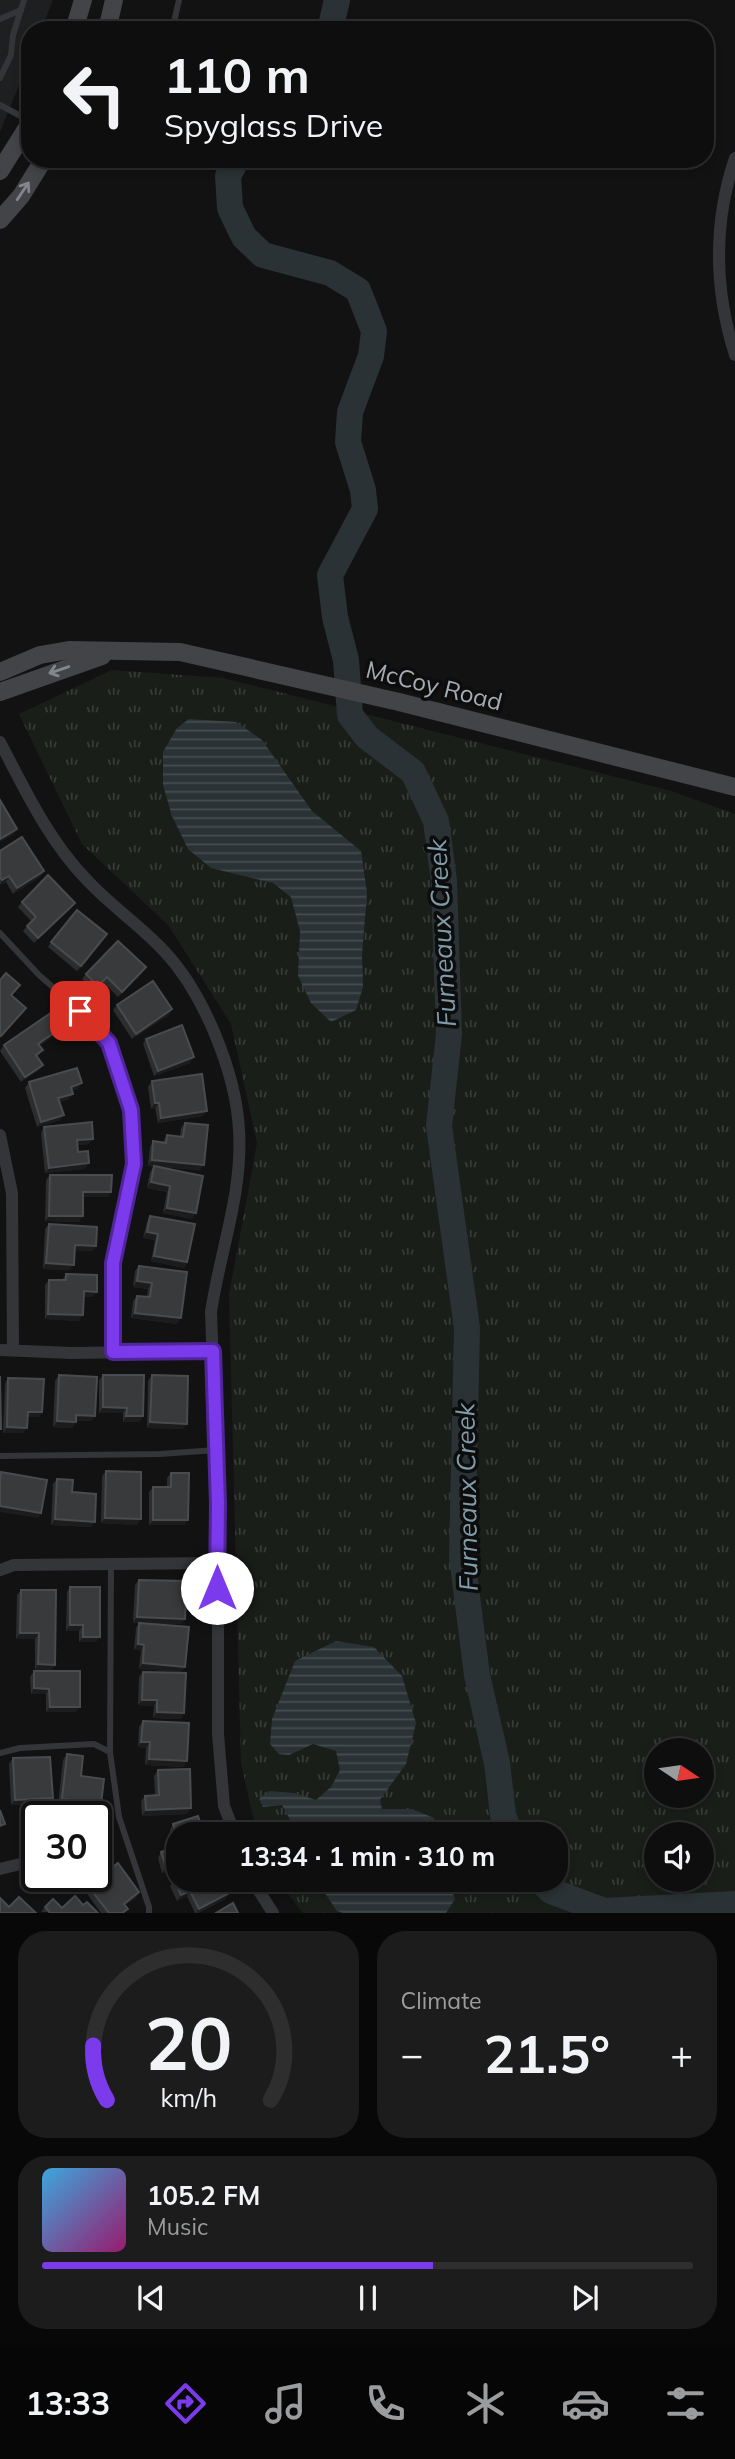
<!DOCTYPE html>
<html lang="en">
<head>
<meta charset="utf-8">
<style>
	body { margin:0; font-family:Mulish,sans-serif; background:#1c1c1c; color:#f1f3f6; height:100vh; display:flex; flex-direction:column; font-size:26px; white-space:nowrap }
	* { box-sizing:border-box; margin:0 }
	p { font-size:23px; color:#9b9c9e }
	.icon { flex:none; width:38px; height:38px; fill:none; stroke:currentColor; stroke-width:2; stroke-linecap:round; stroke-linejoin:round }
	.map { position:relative; height:1913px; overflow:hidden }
	.details { display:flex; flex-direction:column; gap:18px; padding:18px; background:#080808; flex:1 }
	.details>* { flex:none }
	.hud { position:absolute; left:21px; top:21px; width:693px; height:147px; border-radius:28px; box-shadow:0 4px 10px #0003,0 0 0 2px #2e2e2e; background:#0e0e0e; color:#f1f3f6; overflow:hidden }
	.needle { width:46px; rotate:103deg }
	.controls { position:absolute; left:644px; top:1738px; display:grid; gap:14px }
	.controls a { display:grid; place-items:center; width:70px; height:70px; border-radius:50%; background:#0e0e0e; box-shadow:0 4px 10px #0003,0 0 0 2px #2e2e2e; font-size:35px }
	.speed { position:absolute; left:21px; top:1801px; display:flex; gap:14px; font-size:35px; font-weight:700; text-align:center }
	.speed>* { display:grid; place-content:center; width:91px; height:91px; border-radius:50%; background:#0e0e0e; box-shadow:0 4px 10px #0003,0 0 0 2px #2e2e2e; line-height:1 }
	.speed .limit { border:4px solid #111; border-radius:10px; background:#fff; color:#111 }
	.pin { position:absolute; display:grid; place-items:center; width:60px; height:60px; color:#fff; margin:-30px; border-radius:14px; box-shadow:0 4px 10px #0006 }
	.me { position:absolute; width:77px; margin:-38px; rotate:0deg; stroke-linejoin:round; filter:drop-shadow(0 0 5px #0008) }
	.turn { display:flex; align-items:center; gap:24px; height:147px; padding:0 28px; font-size:32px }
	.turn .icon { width:91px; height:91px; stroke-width:2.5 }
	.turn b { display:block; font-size:49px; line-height:60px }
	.big { font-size:52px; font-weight:700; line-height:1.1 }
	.details .widget { flex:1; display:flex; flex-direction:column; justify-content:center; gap:10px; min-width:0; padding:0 24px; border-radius:28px; background:#1c1c1c }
	.details .dial { align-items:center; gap:0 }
	.dial svg { height:182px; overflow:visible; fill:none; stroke:#2e2e2e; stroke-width:7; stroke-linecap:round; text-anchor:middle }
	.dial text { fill:#f1f3f6; stroke:none }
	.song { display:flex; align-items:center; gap:21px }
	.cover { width:84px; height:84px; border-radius:10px; background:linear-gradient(135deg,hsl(200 70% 55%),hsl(320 70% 35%)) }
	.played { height:7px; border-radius:4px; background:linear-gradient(90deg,#7c3aed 60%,#2e2e2e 60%) }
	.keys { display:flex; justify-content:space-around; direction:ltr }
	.heat { display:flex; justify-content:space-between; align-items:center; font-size:38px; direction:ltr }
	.details .tiles { flex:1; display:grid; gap:18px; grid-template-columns:1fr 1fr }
	.widget:last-child { grid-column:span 2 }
	.trip { position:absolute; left:166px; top:1822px; width:402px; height:70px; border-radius:28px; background:#0e0e0e; box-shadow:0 4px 10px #0003,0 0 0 2px #2e2e2e; font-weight:700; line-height:70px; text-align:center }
	.tab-bar { display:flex; height:112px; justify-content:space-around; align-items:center; background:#060606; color:#9b9c9e }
	.tab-bar .icon { width:49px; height:49px }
	.tab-bar .current { color:#7c3aed }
	.tab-bar b { font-size:32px; color:#f1f3f6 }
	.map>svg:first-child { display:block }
</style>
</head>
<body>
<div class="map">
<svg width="735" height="1913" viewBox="0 0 735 1913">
	<defs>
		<pattern id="park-tufts" width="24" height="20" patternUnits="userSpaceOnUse" patternTransform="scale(1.75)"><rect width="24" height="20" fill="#191e19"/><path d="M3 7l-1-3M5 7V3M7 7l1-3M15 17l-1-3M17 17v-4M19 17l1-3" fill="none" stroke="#373c38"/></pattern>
		<pattern id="water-rules" width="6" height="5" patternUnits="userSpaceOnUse" patternTransform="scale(1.75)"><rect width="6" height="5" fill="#2a3235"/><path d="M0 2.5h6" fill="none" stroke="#464d50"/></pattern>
	</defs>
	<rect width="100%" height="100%" fill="#121213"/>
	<polygon fill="#1e1f20" points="0,0 53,0 41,30 30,30 30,58 0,132"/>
	<path fill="url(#park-tufts)" fill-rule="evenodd" d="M112,670L223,678L671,791L735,814V1913H303L277,1880H556V1834H257L241,1763L229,1295L257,1143L231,1024L168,925L82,844L19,714ZM656,1750H702V1796H656ZM656,1834H702V1880H656Z"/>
	<g fill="url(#water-rules)">
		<polygon points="189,719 236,722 262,740 312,811 361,851 367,893 362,955 363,987 356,1010 331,1022 311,1003 298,976 300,931 291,897 273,883 211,868 188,849 172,816 163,785 163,752 177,728"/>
		<polygon points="336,1641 374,1647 402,1676 416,1723 406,1764 380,1800 382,1809 412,1809 434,1818 437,1834 298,1834 282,1805 263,1807 259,1799 269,1791 295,1793 316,1800 331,1787 340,1770 336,1751 313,1744 289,1755 279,1754 270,1744 272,1719 295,1661"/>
		<polygon points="316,1880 448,1880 455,1899 446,1913 343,1913 337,1911"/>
	</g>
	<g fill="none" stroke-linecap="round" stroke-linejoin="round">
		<g stroke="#2a3235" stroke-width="26">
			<polyline points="330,30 337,0"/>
			<polyline points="237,159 228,176 230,208 244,237 263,255 330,273 358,290 374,331 371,356 350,412 348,442 363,490 365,509 330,575 335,617 346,660 350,715 367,737 413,772 436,821 444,881 449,1034 439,1126 467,1328 462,1557 477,1675 497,1763 503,1815 510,1834"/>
			<polyline points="540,1880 551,1891 604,1911 735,1904"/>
		</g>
		<g stroke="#343538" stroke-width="6">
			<polyline points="0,19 21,10"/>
			<polyline points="173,26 179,0"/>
			<polyline points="0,78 11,55 13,35 24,0"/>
			<polyline points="0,105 30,121"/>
			<polyline points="0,933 39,975 80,1011 109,1043 131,1110 134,1164 119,1227 113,1263 113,1352"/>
			<polyline points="0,1456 160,1454 216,1450"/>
			<polyline points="110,1752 111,1565"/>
			<polyline points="0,1753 20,1748 94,1744 110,1752 119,1817 149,1907 149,1913"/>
		</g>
		<g stroke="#343538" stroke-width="12">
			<path d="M735,158C713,224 714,289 735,355"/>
			<path d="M0,742C25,790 49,841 87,880C111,906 141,926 165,952C204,994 236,1073 239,1130C243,1193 220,1251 211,1312L218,1504V1734L224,1806L235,1834"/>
			<polyline points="0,1135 12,1193 13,1350"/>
			<polyline points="0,1350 71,1353 213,1351"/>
			<polyline points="0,1570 14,1565 217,1563"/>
			<polyline points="0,1869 37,1860"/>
			<polyline points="252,1880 273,1913"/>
		</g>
		<g stroke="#424448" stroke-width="18">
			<polyline points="74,30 83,0"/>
			<polyline points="107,30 114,0"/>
			<polyline points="0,171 30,123"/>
			<polyline points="0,220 21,196 44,159"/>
			<polyline points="0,672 40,655 69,650 180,652 399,702 735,787"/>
			<polyline points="0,692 102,656"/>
		</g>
	</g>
	<g fill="#2b2d2e">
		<polygon points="0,851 44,871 40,877 13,894 6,882 0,885"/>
		<polygon points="22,902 75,903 71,908 34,943 23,931 31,921 18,907"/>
		<polygon points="103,940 77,971 48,947 51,942"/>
		<polygon points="146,967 142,973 118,997 103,982 95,991 82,979 86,974"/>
		<polygon points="117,1005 169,1015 132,1039 113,1010"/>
		<polygon points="64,1029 39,1046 43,1050 37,1057 43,1065 39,1070 21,1082 0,1051 4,1045"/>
		<polygon points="146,1039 190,1063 154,1076 143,1044"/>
		<polygon points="152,1081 203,1116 158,1123 155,1108 151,1109 148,1087"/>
		<polygon points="29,1082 78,1089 72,1090 69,1099 60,1102 60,1120 37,1127 25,1088"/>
		<polygon points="185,1123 200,1170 148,1166 150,1147 153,1141 163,1142 167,1135 180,1137 181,1128"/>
		<polygon points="44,1127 89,1144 77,1145 78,1152 85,1169 45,1173 41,1133"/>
		<polygon points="154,1166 203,1176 192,1219 163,1213 167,1192 147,1188 150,1172"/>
		<polygon points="50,1175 111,1192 108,1197 83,1197 79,1222 45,1221 46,1180"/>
		<polygon points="150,1216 187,1262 184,1268 151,1261 155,1240 143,1238 147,1222"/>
		<polygon points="49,1224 96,1246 93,1251 75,1250 70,1270 43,1269 45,1229"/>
		<polygon points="139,1266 187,1272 177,1324 131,1318 133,1301 137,1296 147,1297 148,1289 133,1287 135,1271"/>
		<polygon points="66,1274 93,1297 84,1297 79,1321 45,1319 45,1285 49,1280 62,1280"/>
		<polygon points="59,1375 91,1421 76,1421 72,1428 53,1427 55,1381"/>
		<polygon points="103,1375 143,1416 139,1422 123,1422 123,1413 99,1413 99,1380"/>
		<polygon points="152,1375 183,1429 147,1428 148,1381"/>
		<polygon points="8,1378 42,1412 39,1417 28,1417 23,1433 3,1433 5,1383"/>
		<polygon points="106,1471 137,1525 101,1523 102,1476"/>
		<polygon points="171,1473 188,1520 184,1525 149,1525 149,1492 153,1487 167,1487 167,1478"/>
		<polygon points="57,1479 72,1492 91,1527 51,1525 53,1484"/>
		<polygon points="139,1580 182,1624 133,1623 135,1585"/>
		<polygon points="70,1587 96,1642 79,1642 79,1631 66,1631 67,1592"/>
		<polygon points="21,1590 55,1665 51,1670 35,1670 35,1639 16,1639 17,1595"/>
		<polygon points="139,1623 181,1672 139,1669 141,1650 134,1650 136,1628"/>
		<polygon points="34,1671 76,1712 46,1712 46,1694 31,1694 30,1677"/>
		<polygon points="143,1672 184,1713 181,1719 153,1718 154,1706 138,1705 139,1677"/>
		<polygon points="143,1721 187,1761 183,1767 145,1765 146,1748 138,1747 139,1727"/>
		<polygon points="67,1754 101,1804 97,1810 58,1805 63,1760"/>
		<polygon points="13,1758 53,1798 49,1803 11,1805 9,1764"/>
		<polygon points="158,1770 187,1814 142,1816 141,1801 145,1796 155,1795 154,1776"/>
		<polygon points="173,1824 178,1834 178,1868 162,1873 158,1858 161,1852 175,1848 170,1830"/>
		<polygon points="174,1880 229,1893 225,1899 198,1913 195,1913 187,1896 177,1901 170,1886"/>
		<polygon points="88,1886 136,1898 125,1905 125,1913 101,1913 85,1891"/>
		<polygon points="83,1905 98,1913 41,1912 45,1907 62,1908"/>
	</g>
	<g fill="#1c1c1d">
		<polygon points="17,829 13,835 0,842 0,839"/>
		<polygon points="44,871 40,877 13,894 17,888"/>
		<polygon points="9,876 6,882 0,885 2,880"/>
		<polygon points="75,903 71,908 34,943 38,938"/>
		<polygon points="146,967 142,973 118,997 122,992"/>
		<polygon points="172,1009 169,1015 132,1039 136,1034"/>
		<polygon points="68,1023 64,1029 34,1049 38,1044"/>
		<polygon points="194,1057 190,1063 154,1076 158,1071"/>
		<polygon points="43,1065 39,1070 21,1082 25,1077"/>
		<polygon points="82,1083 78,1089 67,1092 71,1087"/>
		<polygon points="73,1094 69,1099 54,1103 58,1098"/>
		<polygon points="155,1103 159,1103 155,1108 151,1109"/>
		<polygon points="207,1111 203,1116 158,1123 161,1118"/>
		<polygon points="64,1115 60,1120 37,1127 41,1122"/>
		<polygon points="93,1139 89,1144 73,1146 77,1140"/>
		<polygon points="152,1160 204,1165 200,1170 148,1166"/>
		<polygon points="89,1163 85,1169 45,1173 49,1168"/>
		<polygon points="151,1182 170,1186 167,1192 147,1188"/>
		<polygon points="83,1192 111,1192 108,1197 79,1197"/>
		<polygon points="167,1208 196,1213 192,1219 163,1213"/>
		<polygon points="49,1216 83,1216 79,1222 45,1221"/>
		<polygon points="147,1232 158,1234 155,1240 143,1238"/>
		<polygon points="75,1245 96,1246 93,1251 71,1250"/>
		<polygon points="154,1256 187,1262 184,1268 151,1261"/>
		<polygon points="46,1263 74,1265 70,1270 43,1269"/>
		<polygon points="137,1281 152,1283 148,1289 133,1287"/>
		<polygon points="84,1291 97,1292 93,1297 80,1297"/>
		<polygon points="135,1313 181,1318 177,1324 131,1318"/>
		<polygon points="48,1314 83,1315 79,1321 45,1319"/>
		<polygon points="103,1407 127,1408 123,1413 99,1413"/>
		<polygon points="28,1412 42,1412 39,1417 24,1417"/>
		<polygon points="76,1415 95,1416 91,1421 72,1421"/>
		<polygon points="126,1416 143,1416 139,1422 123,1422"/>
		<polygon points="57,1421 76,1422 72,1428 53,1427"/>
		<polygon points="150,1422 187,1424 183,1429 147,1428"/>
		<polygon points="7,1427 27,1428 23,1433 3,1433"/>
		<polygon points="0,1506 41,1513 38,1518 0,1512"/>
		<polygon points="105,1518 141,1519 137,1525 101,1523"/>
		<polygon points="55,1519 95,1522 91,1527 51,1525"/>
		<polygon points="153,1520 188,1520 184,1525 149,1525"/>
		<polygon points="137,1617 185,1619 182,1624 133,1623"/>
		<polygon points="70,1625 83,1625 79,1631 66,1631"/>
		<polygon points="20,1633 39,1633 35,1639 16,1639"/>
		<polygon points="83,1637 100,1637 96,1642 79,1642"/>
		<polygon points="138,1644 144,1645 141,1650 134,1650"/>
		<polygon points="143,1663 185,1667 181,1672 139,1669"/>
		<polygon points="38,1664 55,1665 51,1670 35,1670"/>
		<polygon points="34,1688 49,1689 46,1694 31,1694"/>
		<polygon points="142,1700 157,1700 154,1706 138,1705"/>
		<polygon points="50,1707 80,1707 76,1712 46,1712"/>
		<polygon points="157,1712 184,1713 181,1719 153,1718"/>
		<polygon points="141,1742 150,1742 146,1748 138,1747"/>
		<polygon points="149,1759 187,1761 183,1767 145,1765"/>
		<polygon points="53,1798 49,1803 11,1805 15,1800"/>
		<polygon points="62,1799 101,1804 97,1810 58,1805"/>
		<polygon points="191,1808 187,1814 142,1816 146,1810"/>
		<polygon points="178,1863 178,1868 162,1873 166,1867"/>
		<polygon points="190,1891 187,1896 177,1901 181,1895"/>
		<polygon points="139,1892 136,1898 120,1909 124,1904"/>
		<polygon points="229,1893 225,1899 196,1913 199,1909"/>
	</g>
	<g fill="#383a3c" stroke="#494c4f" stroke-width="2">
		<polygon points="0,800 17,829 0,839"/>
		<polygon points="22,837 44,871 17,888 9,876 2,880 0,877 0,851"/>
		<polygon points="48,875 75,903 38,938 27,926 36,917 22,902"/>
		<polygon points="77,910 107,934 81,966 51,942"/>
		<polygon points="118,941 146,967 122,992 107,977 98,986 86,974"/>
		<polygon points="6,973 20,985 11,995 26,1008 1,1036 0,1035 0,980"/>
		<polygon points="153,981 172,1009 136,1034 117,1005"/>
		<polygon points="58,1008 68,1023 38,1044 43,1050 36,1055 43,1065 25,1077 4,1045"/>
		<polygon points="182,1025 194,1057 158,1071 146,1039"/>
		<polygon points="77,1068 82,1083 71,1087 73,1094 58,1098 64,1115 41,1122 29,1082"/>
		<polygon points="202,1074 207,1111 161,1118 159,1103 155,1103 152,1081"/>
		<polygon points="92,1122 93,1139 77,1140 78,1152 88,1151 89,1163 49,1168 44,1127"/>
		<polygon points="185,1123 208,1125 204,1165 152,1160 153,1141 166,1143 167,1135 183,1137"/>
		<polygon points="154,1166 203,1176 196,1213 167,1208 170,1186 151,1182"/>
		<polygon points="50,1175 112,1175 111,1192 83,1192 83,1216 49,1216"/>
		<polygon points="150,1216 195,1224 187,1262 154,1256 158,1234 147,1232"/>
		<polygon points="49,1224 97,1227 96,1246 75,1245 74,1265 46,1263"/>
		<polygon points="139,1266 187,1272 181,1318 135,1313 137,1296 150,1297 152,1283 137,1281"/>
		<polygon points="66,1274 97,1275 97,1292 84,1291 83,1315 48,1314 49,1280 66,1280"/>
		<polygon points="59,1375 97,1377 95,1416 76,1415 76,1422 57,1421"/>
		<polygon points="103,1375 144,1375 143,1416 126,1416 127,1408 103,1407"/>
		<polygon points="152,1375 188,1376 187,1424 150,1422"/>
		<polygon points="0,1376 1,1429 0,1429"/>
		<polygon points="8,1378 44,1379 42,1412 28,1412 27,1428 7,1427"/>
		<polygon points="106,1471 141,1472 141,1519 105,1518"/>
		<polygon points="1,1472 47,1480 41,1513 0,1506 0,1480"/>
		<polygon points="171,1473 189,1473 188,1520 153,1520 153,1487 171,1487"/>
		<polygon points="57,1479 73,1480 72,1492 96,1494 95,1522 55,1519"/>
		<polygon points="139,1580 187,1581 185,1619 137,1617"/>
		<polygon points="70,1587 100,1587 100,1637 83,1637 83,1625 70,1625"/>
		<polygon points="21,1590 56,1590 55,1665 38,1664 39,1633 20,1633"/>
		<polygon points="139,1623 189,1627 185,1667 143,1663 144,1645 138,1644"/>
		<polygon points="34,1671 80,1671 80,1707 50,1707 49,1689 34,1688"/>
		<polygon points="143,1672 186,1673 184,1713 157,1712 157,1700 142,1700"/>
		<polygon points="143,1721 189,1723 187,1761 149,1759 150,1742 141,1742"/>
		<polygon points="67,1754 83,1756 81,1776 104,1779 101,1804 62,1799"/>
		<polygon points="50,1757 53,1798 15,1800 13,1758"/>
		<polygon points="190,1769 191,1808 146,1810 145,1796 159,1795 158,1770"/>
		<polygon points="0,1810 5,1824 0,1826"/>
		<polygon points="198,1816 204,1834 178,1834 178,1840 173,1824"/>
		<polygon points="178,1847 178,1863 166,1867 161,1852"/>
		<polygon points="118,1863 139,1892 124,1904 128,1909 122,1913 109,1913 88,1886"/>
		<polygon points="178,1878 178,1880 222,1880 229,1893 199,1909 190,1891 181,1895 174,1880"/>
		<polygon points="75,1896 83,1905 87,1902 98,1913 50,1913 45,1907 53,1899 62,1908"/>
		<polygon points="19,1897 36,1913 0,1913 0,1898 9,1907"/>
		<polygon points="233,1903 238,1913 216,1913"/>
	</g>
	<defs><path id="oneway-shaft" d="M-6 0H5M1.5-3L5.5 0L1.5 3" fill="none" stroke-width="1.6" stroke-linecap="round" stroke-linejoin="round" transform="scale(1.75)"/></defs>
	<g stroke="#82878d">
		<use href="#oneway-shaft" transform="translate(23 191) rotate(-56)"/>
		<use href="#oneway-shaft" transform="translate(59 670) rotate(161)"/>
	</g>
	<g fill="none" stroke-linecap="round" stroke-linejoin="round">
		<defs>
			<polyline id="route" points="80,1011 109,1043 131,1110 134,1164 113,1263 113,1352 213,1351 218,1504 217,1588"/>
		</defs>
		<use href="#route" stroke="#51269a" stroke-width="18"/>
		<use href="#route" stroke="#7c3aed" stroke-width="12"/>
	</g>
	<g text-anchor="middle" stroke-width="7" stroke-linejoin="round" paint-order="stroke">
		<g font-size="24" fill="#a5abb2" stroke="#0d0d0e">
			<text transform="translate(434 686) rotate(14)" y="8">McCoy Road</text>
		</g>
		<g font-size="26" font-style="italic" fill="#809ca9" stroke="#0d0d0e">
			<text transform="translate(442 933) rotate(-93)" y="9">Furneaux Creek</text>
			<text transform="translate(467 1497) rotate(-91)" y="9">Furneaux Creek</text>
		</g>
	</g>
</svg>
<div class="controls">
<a><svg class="needle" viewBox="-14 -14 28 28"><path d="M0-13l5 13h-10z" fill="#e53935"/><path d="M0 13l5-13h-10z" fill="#9b9c9e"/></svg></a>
<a><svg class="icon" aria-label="sound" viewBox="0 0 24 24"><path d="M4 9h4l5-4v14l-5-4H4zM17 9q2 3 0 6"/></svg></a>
</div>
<div class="speed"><div class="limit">30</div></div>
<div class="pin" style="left:80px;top:1011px;background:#d93025"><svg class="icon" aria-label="arrive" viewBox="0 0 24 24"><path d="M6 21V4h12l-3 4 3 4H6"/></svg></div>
<svg class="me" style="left:217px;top:1588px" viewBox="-20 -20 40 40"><circle r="19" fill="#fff"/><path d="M0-13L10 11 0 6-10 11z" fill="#7c3aed"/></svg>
<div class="trip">13:34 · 1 min · 310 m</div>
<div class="hud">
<div class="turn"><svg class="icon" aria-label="left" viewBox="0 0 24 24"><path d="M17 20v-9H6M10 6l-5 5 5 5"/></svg><div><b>110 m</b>Spyglass Drive</div></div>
</div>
</div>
<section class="details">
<div class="tiles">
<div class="widget dial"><svg viewBox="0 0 100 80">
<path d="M14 69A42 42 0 1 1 86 69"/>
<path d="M14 69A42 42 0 0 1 8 45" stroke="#7c3aed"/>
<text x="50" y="56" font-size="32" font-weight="700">20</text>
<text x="50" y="72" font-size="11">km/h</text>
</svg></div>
<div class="widget"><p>Climate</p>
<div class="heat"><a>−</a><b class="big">21.5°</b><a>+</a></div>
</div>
<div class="widget">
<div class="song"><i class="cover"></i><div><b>105.2 FM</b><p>Music</p></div></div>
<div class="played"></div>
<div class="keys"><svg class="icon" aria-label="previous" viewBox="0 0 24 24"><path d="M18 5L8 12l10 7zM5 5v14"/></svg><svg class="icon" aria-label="pause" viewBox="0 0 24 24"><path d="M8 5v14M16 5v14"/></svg><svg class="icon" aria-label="next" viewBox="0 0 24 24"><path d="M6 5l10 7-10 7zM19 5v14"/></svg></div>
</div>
</div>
</section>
<nav class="tab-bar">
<b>13:33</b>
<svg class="icon current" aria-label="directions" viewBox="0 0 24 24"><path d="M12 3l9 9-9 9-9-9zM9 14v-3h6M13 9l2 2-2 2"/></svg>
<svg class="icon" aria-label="music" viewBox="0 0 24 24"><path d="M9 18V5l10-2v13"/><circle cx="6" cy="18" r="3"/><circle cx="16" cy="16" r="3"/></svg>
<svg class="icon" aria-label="phone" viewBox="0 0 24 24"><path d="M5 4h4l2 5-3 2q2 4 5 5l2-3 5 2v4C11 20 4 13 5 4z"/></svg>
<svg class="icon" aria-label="climate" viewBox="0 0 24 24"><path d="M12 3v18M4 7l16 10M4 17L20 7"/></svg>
<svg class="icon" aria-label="car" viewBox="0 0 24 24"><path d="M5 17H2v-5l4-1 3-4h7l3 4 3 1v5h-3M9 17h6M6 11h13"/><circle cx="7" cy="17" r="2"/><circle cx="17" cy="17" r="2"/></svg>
<svg class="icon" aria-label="filters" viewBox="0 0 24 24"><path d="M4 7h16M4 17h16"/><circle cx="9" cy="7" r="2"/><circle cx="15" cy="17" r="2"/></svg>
</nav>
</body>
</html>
